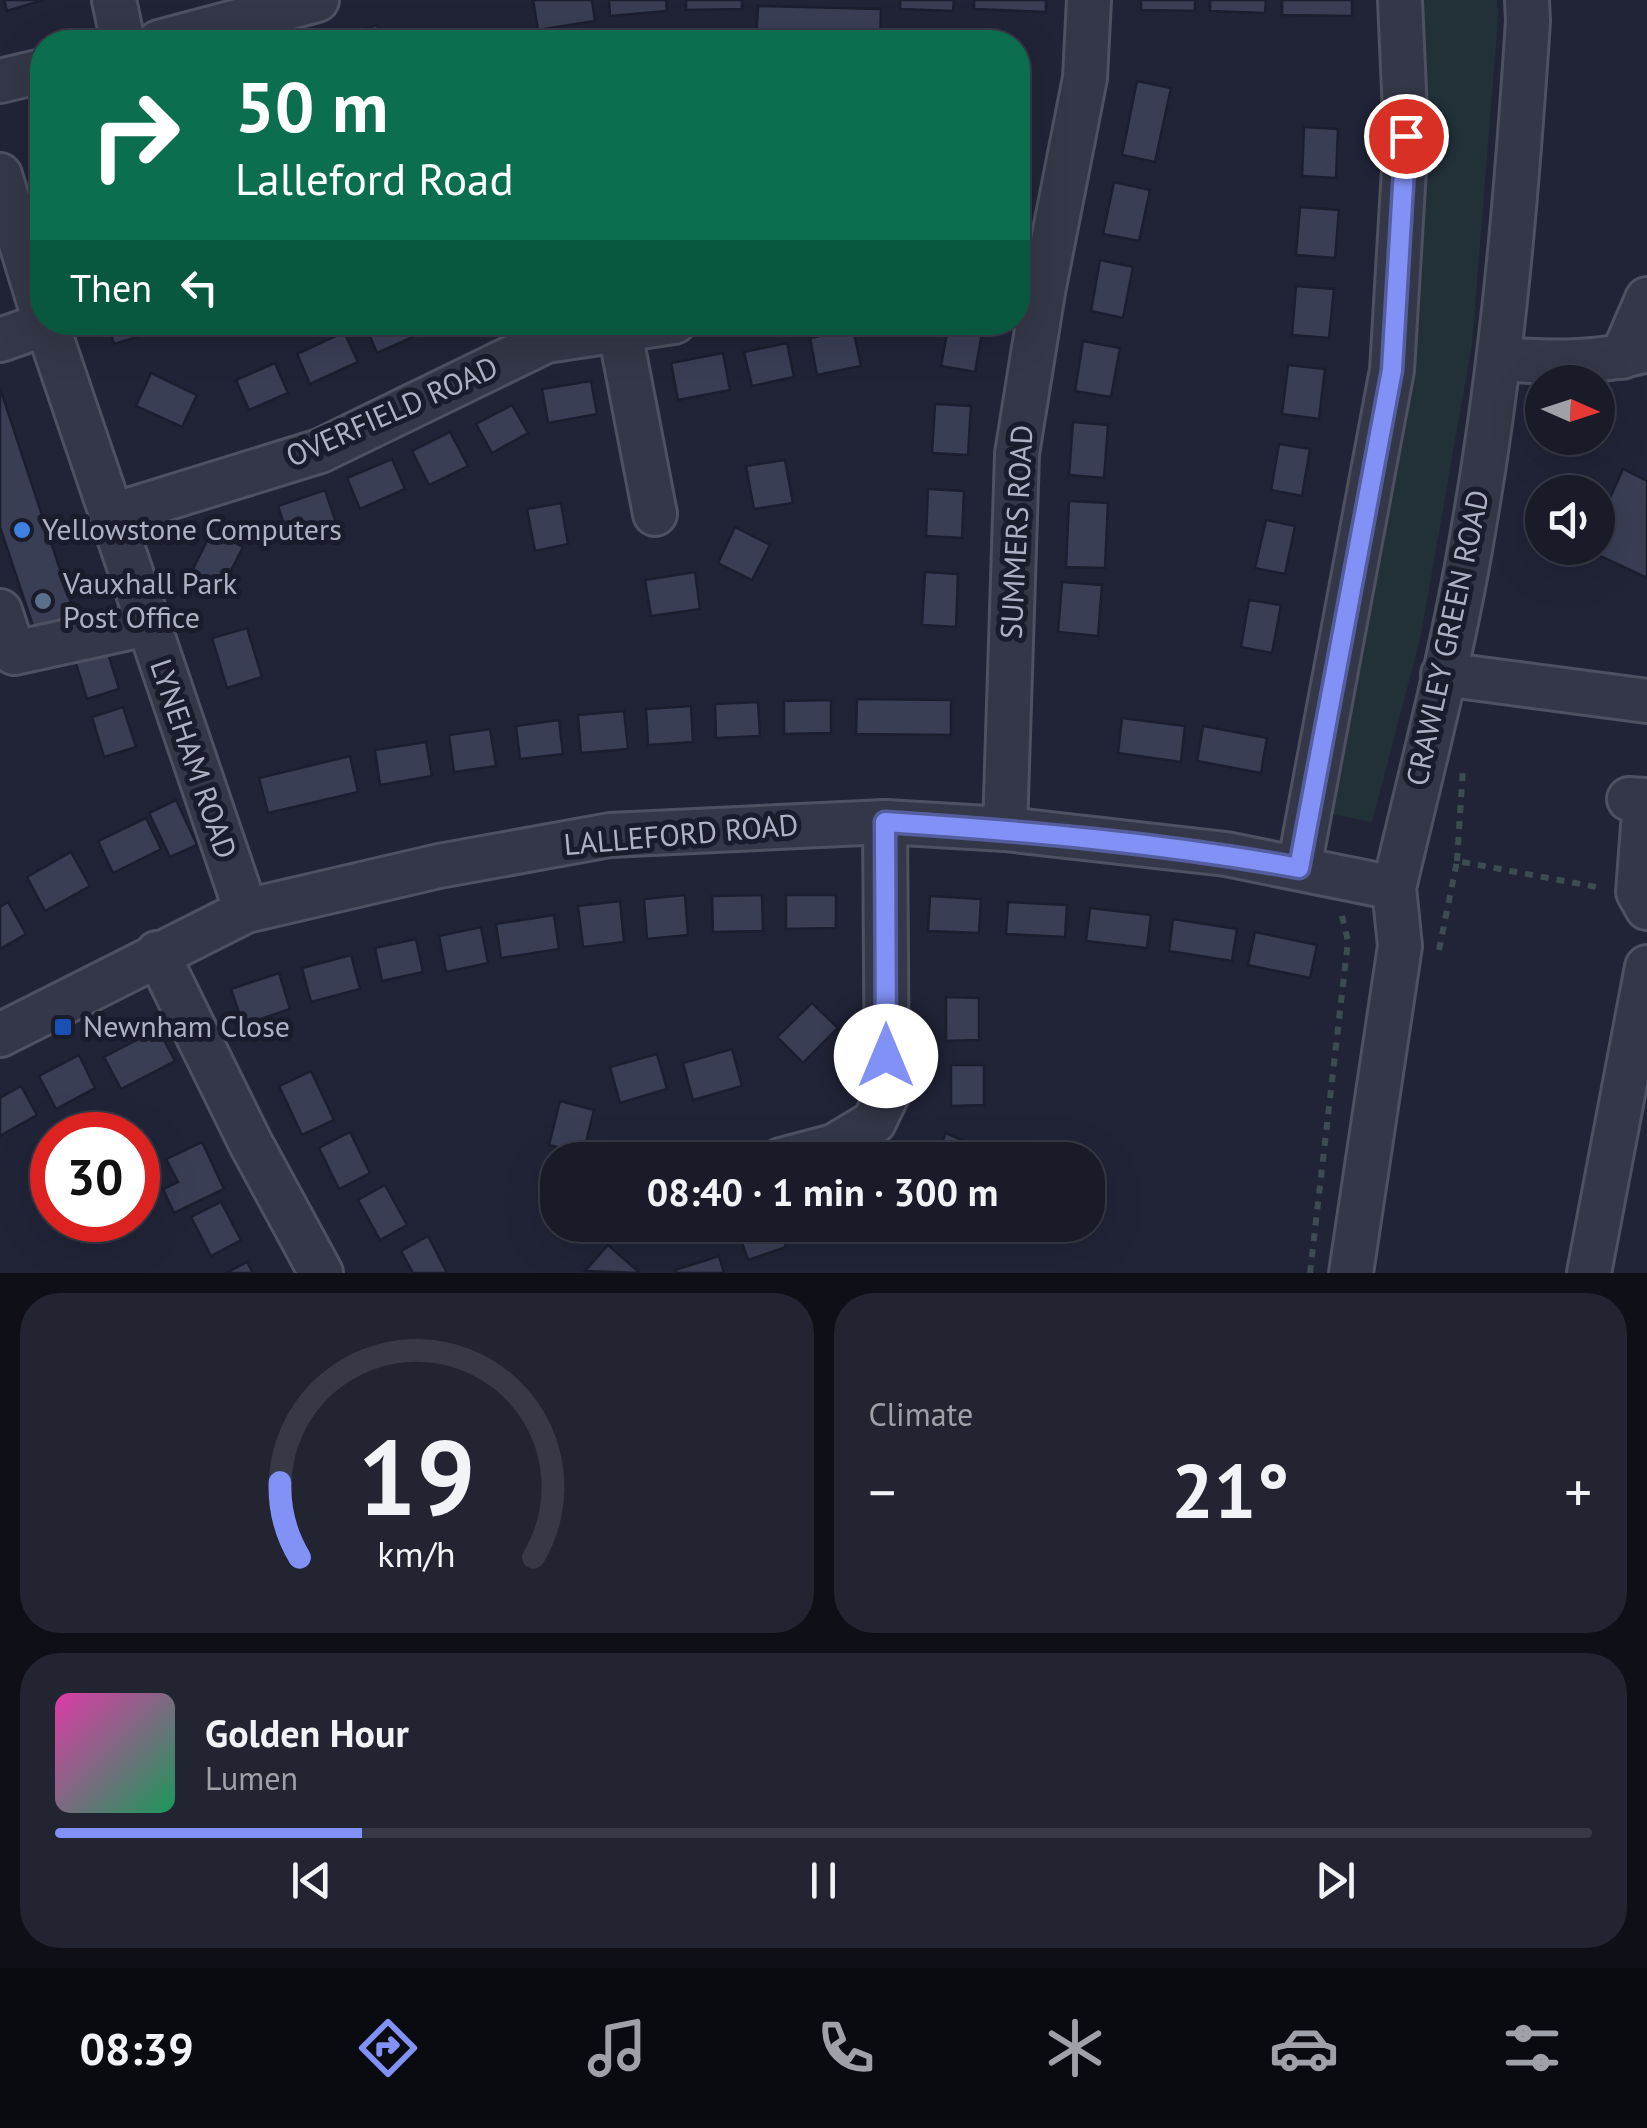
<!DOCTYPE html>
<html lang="en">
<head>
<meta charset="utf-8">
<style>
	body { margin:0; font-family:"PT Sans",sans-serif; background:#222431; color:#f1f3f6; height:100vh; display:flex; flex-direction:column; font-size:38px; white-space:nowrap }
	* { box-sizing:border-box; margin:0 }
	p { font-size:32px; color:#9fa1a8 }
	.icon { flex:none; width:55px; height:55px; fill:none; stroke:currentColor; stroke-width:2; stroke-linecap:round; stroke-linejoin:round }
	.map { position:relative; height:1273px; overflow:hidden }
	.panel { display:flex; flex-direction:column; gap:20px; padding:20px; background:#0e0f17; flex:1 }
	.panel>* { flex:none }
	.guide { position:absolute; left:30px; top:30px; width:1000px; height:305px; border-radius:40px; box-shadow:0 10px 40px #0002,0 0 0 2px #373946; background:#0b6e4f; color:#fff; overflow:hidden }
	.needle { width:65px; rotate:93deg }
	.buttons { position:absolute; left:1525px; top:365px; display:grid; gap:20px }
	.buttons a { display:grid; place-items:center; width:90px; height:90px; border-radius:50%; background:#191b29; box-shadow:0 10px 40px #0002,0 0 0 2px #373946; font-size:50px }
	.speed { position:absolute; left:30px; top:1112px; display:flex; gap:20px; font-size:50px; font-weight:700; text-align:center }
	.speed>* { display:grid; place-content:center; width:130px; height:130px; border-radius:50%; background:#191b29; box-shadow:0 10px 40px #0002,0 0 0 2px #373946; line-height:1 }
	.speed .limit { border:15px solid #d22; background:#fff; color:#111 }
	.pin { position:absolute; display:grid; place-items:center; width:85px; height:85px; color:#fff; margin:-42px; border:5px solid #fff; border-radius:50%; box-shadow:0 2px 10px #0007 }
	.me { position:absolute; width:110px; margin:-55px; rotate:0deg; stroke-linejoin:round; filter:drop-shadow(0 0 8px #0008) }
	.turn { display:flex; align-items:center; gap:35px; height:210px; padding:0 40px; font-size:45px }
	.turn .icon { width:130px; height:130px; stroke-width:2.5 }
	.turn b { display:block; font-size:70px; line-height:85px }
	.then { display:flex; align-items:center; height:95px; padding:0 40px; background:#0003; gap:20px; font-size:38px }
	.big { font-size:75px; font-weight:700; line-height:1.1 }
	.panel .tile { flex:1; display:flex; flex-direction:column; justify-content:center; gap:15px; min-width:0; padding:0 35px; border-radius:40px; background:#222431 }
	.panel .dial { align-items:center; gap:0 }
	.dial svg { height:260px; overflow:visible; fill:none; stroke:#373946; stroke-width:7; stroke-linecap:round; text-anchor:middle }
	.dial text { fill:#f1f3f6; stroke:none }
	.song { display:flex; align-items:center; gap:30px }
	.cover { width:120px; height:120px; border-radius:15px; background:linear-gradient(135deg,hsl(320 70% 55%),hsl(150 70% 35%)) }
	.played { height:10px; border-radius:5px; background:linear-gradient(90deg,#8291f5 20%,#373946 20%) }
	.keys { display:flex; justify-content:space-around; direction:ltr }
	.heat { display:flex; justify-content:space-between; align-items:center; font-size:55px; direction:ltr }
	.panel .tiles { flex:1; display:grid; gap:20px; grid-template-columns:1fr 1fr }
	.tile:last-child { grid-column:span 2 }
	.trip { position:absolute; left:540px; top:1142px; width:565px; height:100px; border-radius:40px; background:#191b29; box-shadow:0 10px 40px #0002,0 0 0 2px #373946; font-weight:700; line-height:100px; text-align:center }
	.tabs { display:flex; height:160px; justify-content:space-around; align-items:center; background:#0a0b10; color:#9fa1a8 }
	.tabs .icon { width:70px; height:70px }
	.tabs .active { color:#8291f5 }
	.tabs b { font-size:45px; color:#f1f3f6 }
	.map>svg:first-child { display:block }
</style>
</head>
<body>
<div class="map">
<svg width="1647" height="1273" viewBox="0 0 1647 1273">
	<rect width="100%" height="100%" fill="#212437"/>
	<polygon fill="#223038" points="1417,0 1497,0 1498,19 1472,344 1421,635 1372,822 1325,813"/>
	<g fill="#3a3e55" stroke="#1b1e2e" stroke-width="2.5">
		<polygon points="4,0 43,0 7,11"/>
		<polygon points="533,0 592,0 595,21 538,30"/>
		<polygon points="609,0 666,0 667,11 610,16"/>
		<polygon points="686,0 742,0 742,9 686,10"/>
		<polygon points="900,0 954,0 953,11 900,9"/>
		<polygon points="974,0 1046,0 1046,12 974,9"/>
		<polygon points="1141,0 1195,0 1195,11 1141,10"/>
		<polygon points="1210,0 1266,0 1265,13 1210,11"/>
		<polygon points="1282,0 1352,0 1352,16 1282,15"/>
		<polygon points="758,6 881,9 880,42 756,40"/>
		<polygon points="377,25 382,42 318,42"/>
		<polygon points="518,32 521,42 472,42"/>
		<polygon points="1018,80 1024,80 1022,120 1018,120"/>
		<polygon points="1137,81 1171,88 1155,162 1122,155"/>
		<polygon points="1304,127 1338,129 1336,178 1302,176"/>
		<polygon points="1114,182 1150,190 1139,241 1103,234"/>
		<polygon points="1300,207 1339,210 1335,258 1296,255"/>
		<polygon points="1100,260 1133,267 1123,318 1091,311"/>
		<polygon points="1296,286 1334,289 1329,338 1292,335"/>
		<polygon points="107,322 141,322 144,335 114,344"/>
		<polygon points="364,322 418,322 422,333 377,353"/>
		<polygon points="949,322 984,322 975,372 941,366"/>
		<polygon points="853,329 861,366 817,375 810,338"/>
		<polygon points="344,332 358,362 310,384 297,354"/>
		<polygon points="1083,341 1120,348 1111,397 1075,391"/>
		<polygon points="787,343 794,377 752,386 744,352"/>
		<polygon points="723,353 730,390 678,400 671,363"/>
		<polygon points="275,363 288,393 249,410 236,380"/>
		<polygon points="1288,365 1325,369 1319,419 1282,414"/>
		<polygon points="151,373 197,395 182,427 136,406"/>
		<polygon points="591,381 597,414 548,423 542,389"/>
		<polygon points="0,388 79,627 38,641 0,527"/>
		<polygon points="935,404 971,406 968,455 932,453"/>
		<polygon points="512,405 528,433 492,453 476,424"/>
		<polygon points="1073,422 1108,425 1104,478 1069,475"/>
		<polygon points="450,432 468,466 429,485 412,451"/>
		<polygon points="1279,444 1310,449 1302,496 1271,490"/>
		<polygon points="392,459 405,489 360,509 347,478"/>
		<polygon points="785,460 793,503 754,509 746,466"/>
		<polygon points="1623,469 1647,481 1647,578 1585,549 1598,548 1598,524"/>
		<polygon points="928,489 964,491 962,538 926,536"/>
		<polygon points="325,490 336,523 289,540 278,506"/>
		<polygon points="1069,501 1108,503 1105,568 1066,567"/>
		<polygon points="561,503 568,544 535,551 527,509"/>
		<polygon points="1266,520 1295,526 1285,574 1255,568"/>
		<polygon points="735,527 770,545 752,580 718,563"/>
		<polygon points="212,531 243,547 221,590 190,575"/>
		<polygon points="695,572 700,609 651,616 645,580"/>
		<polygon points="925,572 958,574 956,627 922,625"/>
		<polygon points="1062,582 1102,585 1098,636 1058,632"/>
		<polygon points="1249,600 1281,605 1272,653 1241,647"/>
		<polygon points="247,628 262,677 227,688 212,638"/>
		<polygon points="106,647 119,689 87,699 74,657"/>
		<polygon points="857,699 951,700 951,735 856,734"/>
		<polygon points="831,700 831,733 784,734 784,701"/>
		<polygon points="758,702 760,736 716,738 715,704"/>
		<polygon points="691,706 693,742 648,745 646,709"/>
		<polygon points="123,707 136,747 104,757 92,717"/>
		<polygon points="624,711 628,749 581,753 578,715"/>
		<polygon points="1122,718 1185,726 1181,762 1118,753"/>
		<polygon points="559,720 563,754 520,759 516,726"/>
		<polygon points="1203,726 1267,738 1261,773 1197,761"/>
		<polygon points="490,729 496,766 454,772 449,735"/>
		<polygon points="426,742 432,776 380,785 375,750"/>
		<polygon points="350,756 358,792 268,813 259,778"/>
		<polygon points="176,800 197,845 170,857 149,813"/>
		<polygon points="146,818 161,849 113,873 98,841"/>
		<polygon points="71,852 90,886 45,911 27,877"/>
		<polygon points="685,895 688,935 647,939 644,899"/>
		<polygon points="762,895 763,931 713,932 712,896"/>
		<polygon points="786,895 836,895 836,928 786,929"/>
		<polygon points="930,896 981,899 979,933 928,931"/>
		<polygon points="620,901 624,942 583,947 578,906"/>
		<polygon points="8,902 26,934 0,949 0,907"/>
		<polygon points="1008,902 1067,905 1065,937 1006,934"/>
		<polygon points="1090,908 1151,915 1147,948 1086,941"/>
		<polygon points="554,915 559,949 501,958 496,924"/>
		<polygon points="1173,919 1237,929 1232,961 1169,951"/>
		<polygon points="481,927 488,963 446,972 439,936"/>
		<polygon points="1255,932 1317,945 1310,978 1248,965"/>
		<polygon points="416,939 423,972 382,981 375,948"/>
		<polygon points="351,955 360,989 311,1002 302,968"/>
		<polygon points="279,973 290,1009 243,1025 231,989"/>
		<polygon points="946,997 979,998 979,1040 946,1041"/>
		<polygon points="812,1003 838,1028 803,1063 777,1037"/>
		<polygon points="158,1029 175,1061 121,1089 104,1057"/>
		<polygon points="732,1049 742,1086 693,1100 683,1063"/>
		<polygon points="657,1054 667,1089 620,1103 610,1067"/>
		<polygon points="79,1055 95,1088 56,1109 39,1076"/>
		<polygon points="951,1065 984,1065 984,1105 951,1106"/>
		<polygon points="311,1071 334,1120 302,1135 279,1086"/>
		<polygon points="21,1086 37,1115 0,1136 0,1098"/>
		<polygon points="560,1101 594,1110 583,1154 549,1145"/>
		<polygon points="350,1132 370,1173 339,1189 319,1148"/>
		<polygon points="946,1133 977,1147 971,1160 934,1160"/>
		<polygon points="202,1142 224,1189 174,1213 163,1189 178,1182 166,1159"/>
		<polygon points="385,1185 407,1225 380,1240 358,1200"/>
		<polygon points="221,1202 241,1240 211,1256 191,1217"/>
		<polygon points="562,1225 592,1225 564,1232"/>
		<polygon points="746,1225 779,1225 786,1247 748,1260 737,1228"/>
		<polygon points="807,1225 846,1225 847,1230 811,1240"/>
		<polygon points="428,1236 447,1273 413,1273 401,1251"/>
		<polygon points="608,1245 640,1273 585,1271"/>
		<polygon points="719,1256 724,1273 676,1273 675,1270"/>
		<polygon points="247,1262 253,1273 226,1273"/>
	</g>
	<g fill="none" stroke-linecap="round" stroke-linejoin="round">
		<defs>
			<g id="minor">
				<polyline points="114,0 123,42"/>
				<polyline points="159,42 317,0"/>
				<polyline points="0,81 42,71"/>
				<polyline points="0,175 42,312"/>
				<polyline points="46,322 246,911"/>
				<polyline points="620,332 655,514"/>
				<polyline points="0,340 46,324"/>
				<polyline points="1622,357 1647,299"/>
				<path d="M1500,359C1550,363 1598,364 1647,350"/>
				<polyline points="113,515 320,451 546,341 674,322"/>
				<polyline points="0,611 14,653 147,624"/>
				<polyline points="1443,674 1647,701"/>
				<polyline points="1629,799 1645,800 1638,892 1647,908"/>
				<polyline points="1005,829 1017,454 1043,292 1085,78 1089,0"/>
				<polyline points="1299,868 1392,370 1406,136 1400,0"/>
				<polyline points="157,953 251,1144 321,1273"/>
				<polyline points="0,1035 246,911 439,866 610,835 885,822 1005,829 1226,854 1394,888"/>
				<polyline points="781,1160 834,1146 874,1122 887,1095 885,822"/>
				<path d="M1351,1273L1400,946L1394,888C1422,768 1454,648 1474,526C1503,359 1517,190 1528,21L1527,0"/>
				<polyline points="1589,1273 1647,967"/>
			</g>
		</defs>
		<use href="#minor" stroke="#4e5162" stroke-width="48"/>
		<g stroke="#3d4b52" stroke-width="6" stroke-dasharray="8 8" stroke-linecap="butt">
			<polyline points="1457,861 1463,768"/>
			<polyline points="1439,950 1457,861 1602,888"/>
			<polyline points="1310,1273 1348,941 1341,912"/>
		</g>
		<use href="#minor" stroke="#343747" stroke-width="42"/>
	</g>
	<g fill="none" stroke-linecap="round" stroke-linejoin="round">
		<defs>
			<path id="route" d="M886,1056L885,822C1024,831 1162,843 1299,868L1392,370L1406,136"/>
		</defs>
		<use href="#route" stroke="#545e9f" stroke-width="25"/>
		<use href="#route" stroke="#8291f5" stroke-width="18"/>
	</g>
	<circle fill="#3f7fe0" stroke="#1a1c2c" stroke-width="4" cx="22" cy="530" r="10"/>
	<circle fill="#5c6f8a" stroke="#1a1c2c" stroke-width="4" cx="43" cy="601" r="10"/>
	<rect fill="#1a4fb4" stroke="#1a1c2c" stroke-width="4" x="53" y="1017" width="20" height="20" rx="5"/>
	<g text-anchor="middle" stroke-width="10" stroke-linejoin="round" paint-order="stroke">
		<g font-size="30" fill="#aeb1c4" stroke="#1a1c2c">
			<text transform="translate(392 412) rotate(-24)" y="10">OVERFIELD ROAD</text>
			<text transform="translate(1017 532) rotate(-87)" y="10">SUMMERS ROAD</text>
			<text transform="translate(1448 638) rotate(-78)" y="10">CRAWLEY GREEN ROAD</text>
			<text transform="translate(193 759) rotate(71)" y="10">LYNEHAM ROAD</text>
			<text transform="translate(681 835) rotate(-5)" y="10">LALLEFORD ROAD</text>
		</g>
		<g font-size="30" fill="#aeb1c4" stroke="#1a1c2c" text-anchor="start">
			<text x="42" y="540">Yellowstone Computers</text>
			<text x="63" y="594">Vauxhall Park<tspan x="63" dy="34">Post Office</tspan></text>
			<text x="83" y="1037">Newnham Close</text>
		</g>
	</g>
</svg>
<div class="buttons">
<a><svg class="needle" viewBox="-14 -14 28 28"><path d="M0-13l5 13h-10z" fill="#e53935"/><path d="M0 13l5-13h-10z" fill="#9fa1a8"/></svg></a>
<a><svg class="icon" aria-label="sound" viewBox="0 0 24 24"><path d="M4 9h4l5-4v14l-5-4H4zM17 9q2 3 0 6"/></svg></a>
</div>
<div class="speed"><div class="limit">30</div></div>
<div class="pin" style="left:1406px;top:136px;background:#d93025"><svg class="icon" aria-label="arrive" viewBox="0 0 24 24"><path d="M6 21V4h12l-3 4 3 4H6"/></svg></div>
<svg class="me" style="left:886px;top:1056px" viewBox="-20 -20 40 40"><circle r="19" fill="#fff"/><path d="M0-13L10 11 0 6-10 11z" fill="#8291f5"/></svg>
<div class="trip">08:40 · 1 min · 300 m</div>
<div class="guide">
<div class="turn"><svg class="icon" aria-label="right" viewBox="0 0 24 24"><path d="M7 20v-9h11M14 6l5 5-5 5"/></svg><div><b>50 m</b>Lalleford Road</div></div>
<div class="then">Then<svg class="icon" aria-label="left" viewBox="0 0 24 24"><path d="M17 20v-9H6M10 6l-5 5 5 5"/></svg></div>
</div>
</div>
<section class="panel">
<div class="tiles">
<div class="tile dial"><svg viewBox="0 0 100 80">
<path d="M14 69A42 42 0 1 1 86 69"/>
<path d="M14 69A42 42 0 0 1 8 46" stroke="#8291f5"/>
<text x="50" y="56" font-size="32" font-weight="700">19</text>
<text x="50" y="72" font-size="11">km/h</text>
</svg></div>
<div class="tile"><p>Climate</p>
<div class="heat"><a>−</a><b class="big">21°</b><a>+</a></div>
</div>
<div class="tile">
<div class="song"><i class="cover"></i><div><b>Golden Hour</b><p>Lumen</p></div></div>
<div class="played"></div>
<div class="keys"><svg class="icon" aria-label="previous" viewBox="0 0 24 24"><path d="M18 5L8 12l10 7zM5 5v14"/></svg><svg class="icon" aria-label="pause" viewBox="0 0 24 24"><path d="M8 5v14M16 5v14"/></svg><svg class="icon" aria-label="next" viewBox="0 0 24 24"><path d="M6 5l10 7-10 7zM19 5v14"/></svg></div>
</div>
</div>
</section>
<nav class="tabs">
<b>08:39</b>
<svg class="icon active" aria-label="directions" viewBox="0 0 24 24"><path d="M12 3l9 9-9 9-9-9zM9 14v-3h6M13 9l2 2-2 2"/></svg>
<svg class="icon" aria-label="music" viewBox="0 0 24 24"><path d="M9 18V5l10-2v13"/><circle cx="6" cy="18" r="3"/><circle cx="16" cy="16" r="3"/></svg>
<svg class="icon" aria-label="phone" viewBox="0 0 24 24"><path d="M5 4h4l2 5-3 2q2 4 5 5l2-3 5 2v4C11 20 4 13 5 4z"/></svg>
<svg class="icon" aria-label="climate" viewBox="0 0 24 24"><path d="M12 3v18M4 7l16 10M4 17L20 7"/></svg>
<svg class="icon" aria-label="car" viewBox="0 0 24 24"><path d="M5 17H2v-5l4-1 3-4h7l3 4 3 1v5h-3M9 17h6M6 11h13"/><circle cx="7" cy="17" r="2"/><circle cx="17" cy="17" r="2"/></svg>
<svg class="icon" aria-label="filters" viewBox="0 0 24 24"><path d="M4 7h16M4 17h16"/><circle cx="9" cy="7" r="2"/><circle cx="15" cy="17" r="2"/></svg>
</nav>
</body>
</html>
